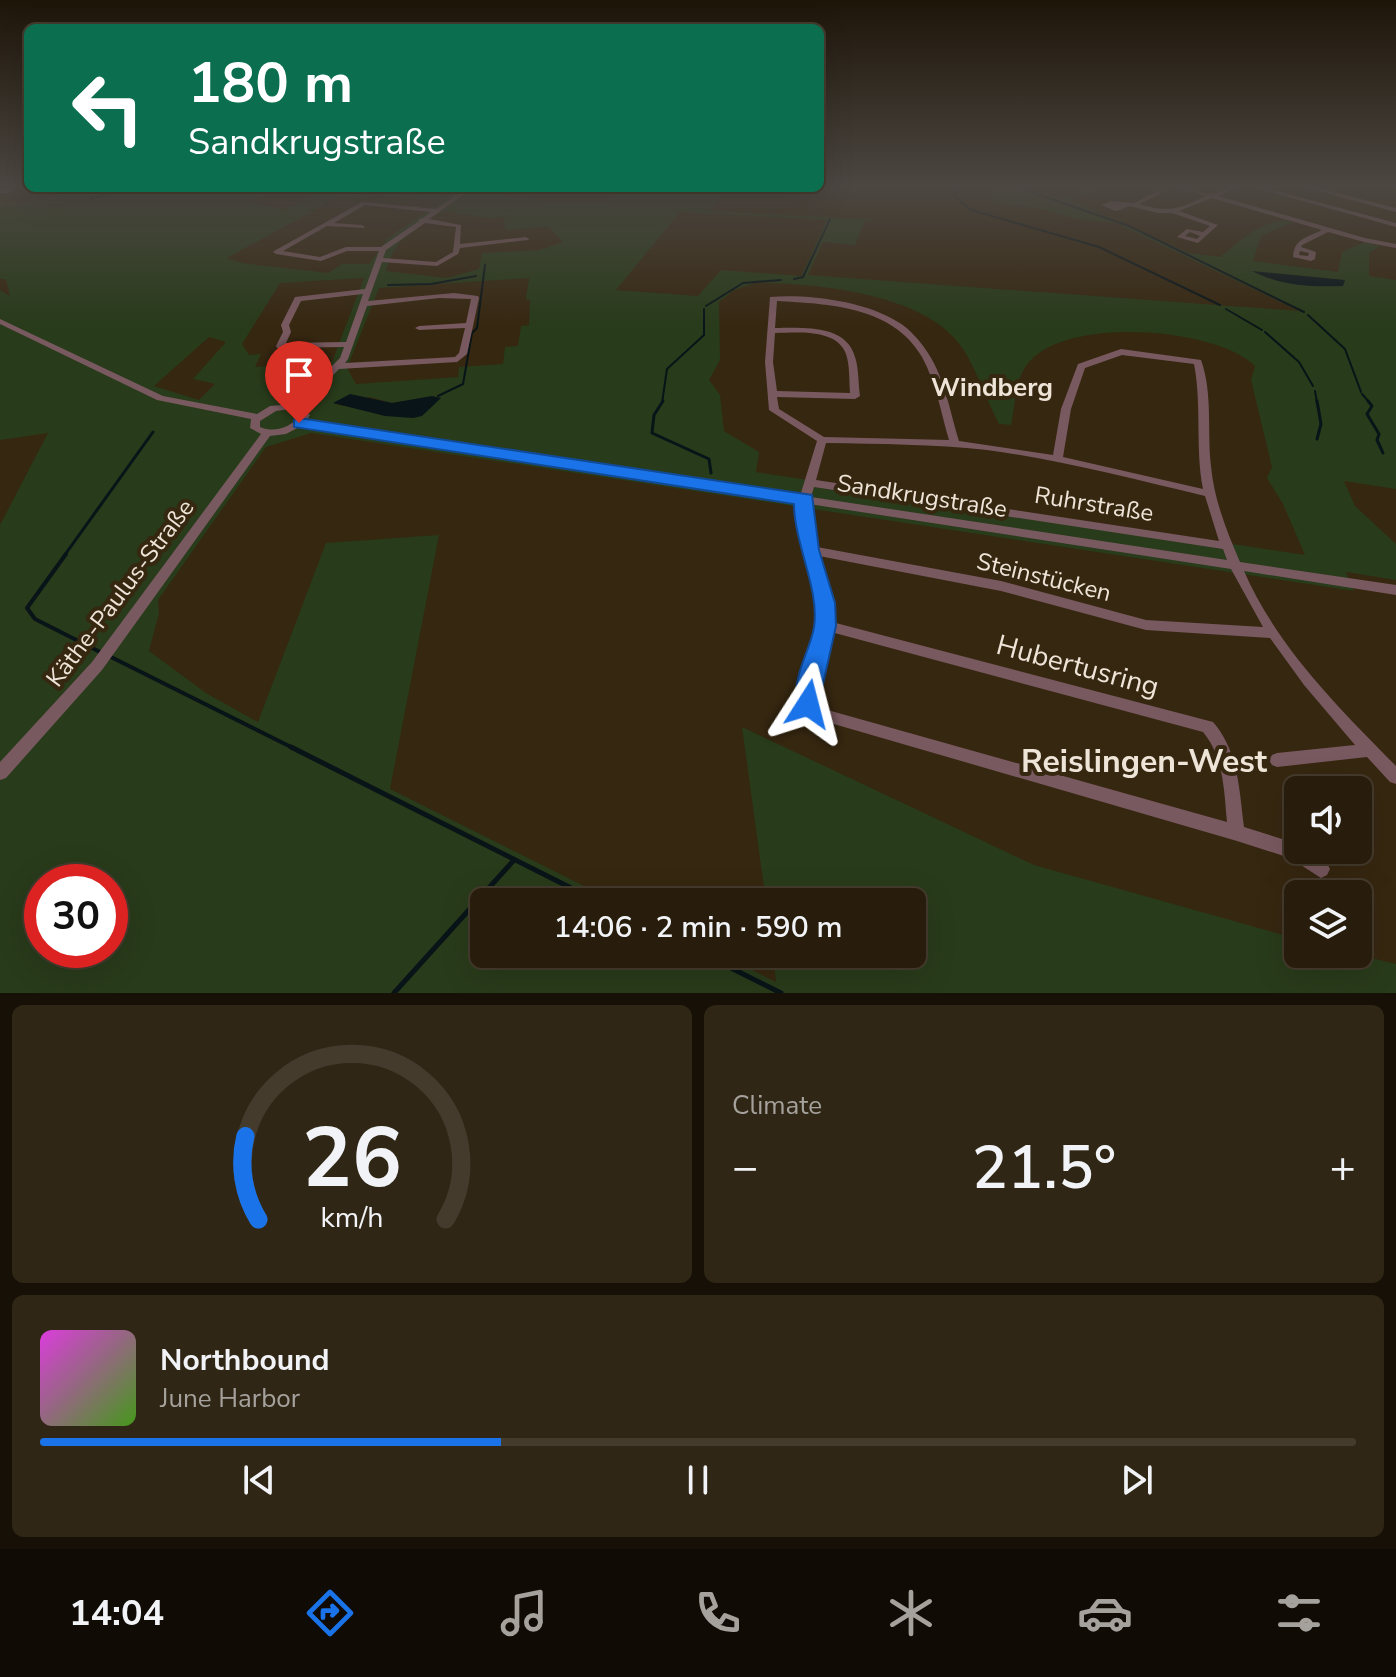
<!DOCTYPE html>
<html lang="en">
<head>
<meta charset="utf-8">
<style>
	body { margin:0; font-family:"Nunito Sans",sans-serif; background:#302615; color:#f1f3f6; height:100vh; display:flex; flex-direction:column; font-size:30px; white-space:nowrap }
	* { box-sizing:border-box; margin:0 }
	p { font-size:26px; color:#a5a29d }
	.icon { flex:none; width:44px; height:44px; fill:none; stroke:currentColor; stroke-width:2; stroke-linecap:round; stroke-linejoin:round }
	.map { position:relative; height:993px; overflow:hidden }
	.side { display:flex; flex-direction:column; gap:12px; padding:12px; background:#161007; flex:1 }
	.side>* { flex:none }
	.hud { position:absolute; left:24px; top:24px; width:800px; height:168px; border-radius:12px; box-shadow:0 8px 32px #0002,0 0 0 2px #443b2d; background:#0b6e4f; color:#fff; overflow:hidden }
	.buttons { position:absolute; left:1284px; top:776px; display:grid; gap:16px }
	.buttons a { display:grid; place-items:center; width:88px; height:88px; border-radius:12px; background:#281d0c; box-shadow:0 8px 32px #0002,0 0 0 2px #443b2d; font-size:40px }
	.speed { position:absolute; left:24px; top:864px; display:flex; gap:16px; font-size:40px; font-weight:700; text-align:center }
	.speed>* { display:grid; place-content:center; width:104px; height:104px; border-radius:50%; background:#281d0c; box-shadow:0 8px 32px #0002,0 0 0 2px #443b2d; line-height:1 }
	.speed .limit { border:12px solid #d22; background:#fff; color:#111 }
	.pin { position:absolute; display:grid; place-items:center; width:68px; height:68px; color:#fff; margin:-82px -34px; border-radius:50% 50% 50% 0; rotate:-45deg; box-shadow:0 0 8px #0007 }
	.pin .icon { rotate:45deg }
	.me { position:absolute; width:88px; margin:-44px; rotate:9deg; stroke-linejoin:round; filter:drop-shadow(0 0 6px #0008) }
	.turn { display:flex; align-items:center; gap:28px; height:168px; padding:0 32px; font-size:36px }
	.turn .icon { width:104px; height:104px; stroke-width:2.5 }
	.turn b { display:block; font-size:56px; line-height:68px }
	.big { font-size:60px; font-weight:600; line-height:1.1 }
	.side .tile { flex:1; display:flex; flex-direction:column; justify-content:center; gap:12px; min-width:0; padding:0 28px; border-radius:12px; background:#302615 }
	.side .dial { align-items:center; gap:0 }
	.dial svg { height:208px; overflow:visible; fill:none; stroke:#443b2d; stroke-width:7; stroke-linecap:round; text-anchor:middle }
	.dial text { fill:#f1f3f6; stroke:none }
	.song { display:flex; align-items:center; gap:24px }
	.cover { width:96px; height:96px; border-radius:12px; background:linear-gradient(135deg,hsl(300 70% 55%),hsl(100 70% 35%)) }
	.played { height:8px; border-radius:4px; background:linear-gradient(90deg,#1a73e8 35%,#443b2d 35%) }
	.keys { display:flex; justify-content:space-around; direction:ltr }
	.heat { display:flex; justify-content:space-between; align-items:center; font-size:44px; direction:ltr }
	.side .tiles { flex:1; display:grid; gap:12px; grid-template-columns:1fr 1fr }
	.tile:last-child { grid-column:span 2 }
	.trip { position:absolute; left:470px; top:888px; width:456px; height:80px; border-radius:12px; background:#281d0c; box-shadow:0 8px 32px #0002,0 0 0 2px #443b2d; font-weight:600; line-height:80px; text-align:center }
	.menu { display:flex; height:128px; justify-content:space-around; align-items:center; background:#100c05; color:#a5a29d }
	.menu .icon { width:56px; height:56px }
	.menu .active { color:#1a73e8 }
	.menu b { font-size:36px; color:#f1f3f6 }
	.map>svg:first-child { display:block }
</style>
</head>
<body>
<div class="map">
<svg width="1396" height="993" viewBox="0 0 1396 993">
	<rect width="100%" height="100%" fill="#362710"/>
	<path fill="#283b1a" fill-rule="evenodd" d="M994,187H1021L1061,198L1095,187L1101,189L1070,200L1189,253L1220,257C1239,242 1266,215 1292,222L1261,236L1253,261L1338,272L1342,252L1365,242L1380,246L1369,253V276L1396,280V489L1344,481L1355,506L1396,544V580L1346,572L1354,591L311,433L266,447L158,600L159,613L149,651L206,693L258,722L326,543L439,535L390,789L616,902H484V954H720L776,982L773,954H912V902H766L742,727L1034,865L1298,939V954H1355L1396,964V993H0V525L48,433L0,440V290L10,296L6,279H0V202H27L88,188H276L250,202L284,210L322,190L335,188L450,196L462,188H481L477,192L552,202H605L619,190L728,188L710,211L881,220L865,221L855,245L823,242L808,275L1299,311L1116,223L1076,219L1047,210L991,202ZM373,194L440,202L387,239L369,264H342L328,273L242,263L227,258L340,196L363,199ZM443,211L487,218L504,217L505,230L549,227L563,242L539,250L482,253L479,269L447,278L386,271C395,236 415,230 443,211ZM680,212L827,220L801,276L721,270L698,296L616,290ZM364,278L332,362L255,367L261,354L249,355L242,344L280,283ZM529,278L526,299L530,300L529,325L521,326L518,346L505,347L503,364L459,367L458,377L356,384L347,368L379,288ZM755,283C816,283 930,293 965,352C978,374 987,401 999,424L1011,425C1015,407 1015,381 1026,366C1061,315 1215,327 1255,366L1251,380L1272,467L1267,478L1283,504L1305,555L756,472L759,452L724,431L720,395L709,380L720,360L719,302L734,290ZM209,337L226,342L193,379L215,384L199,400L154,386ZM370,397L392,403L423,398L431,407L413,418L334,404ZM42,882H110V950H42Z"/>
	<g fill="#081418">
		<path d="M1252,271L1345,280L1343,286C1311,287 1282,286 1252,271Z"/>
		<polygon points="350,394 392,403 432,396 441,398 422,416 413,418 385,416 333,403"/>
	</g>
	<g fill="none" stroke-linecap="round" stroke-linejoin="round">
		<g stroke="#081418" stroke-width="2">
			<polyline points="956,187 954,196 971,210 1099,247 1220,305"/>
			<polyline points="1017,187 1129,226 1304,312"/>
			<polyline points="91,199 121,188"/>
			<polyline points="794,279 803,277 830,219"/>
			<polyline points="388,285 431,284 476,276"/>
			<polyline points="706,306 743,283 781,280"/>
			<polyline points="1226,309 1262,330"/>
			<polyline points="1308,315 1345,349 1361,392"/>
			<polyline points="1265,332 1299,362 1313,386"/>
			<polyline points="1315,391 1317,403"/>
			<polyline points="1362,394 1370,403"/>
			<polyline points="438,396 463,384 472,333 477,328 485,265"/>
			<polyline points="662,403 667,369 704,335 704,309"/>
		</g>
		<g stroke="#081418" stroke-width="3">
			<polyline points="663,401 654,415 652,433 709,459 711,473"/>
			<polyline points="1317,401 1321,424 1317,439"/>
			<polyline points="1368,401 1372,406 1367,414 1379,434 1377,440 1383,453"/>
			<polyline points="64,556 153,432"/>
		</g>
		<g stroke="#081418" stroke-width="4">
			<polyline points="66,554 27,608 35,619 100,652"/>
			<polyline points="111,657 295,749"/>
		</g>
		<g stroke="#081418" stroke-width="5">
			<polyline points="291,747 599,902"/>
			<polyline points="703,954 781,993"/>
			<polyline points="394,993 514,860"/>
		</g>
		<g fill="#795960" fill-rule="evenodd">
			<path d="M1177,187C1189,186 1199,194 1210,194C1219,194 1226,187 1236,187L1218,196L1365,238L1396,244V248L1364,242L1328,232L1302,245L1301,247L1316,252L1315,259L1311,261L1293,257C1294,239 1306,238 1322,230L1212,198L1179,211L1218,225L1198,243L1177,237L1187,229L1203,232L1210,226L1172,213H1158L1130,206L1116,211L1101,205L1112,201L1134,203L1160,190L1163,192L1162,193L1139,204C1170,213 1178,209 1206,196ZM1190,232L1200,236L1197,239L1185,236ZM1300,251L1309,253L1308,256L1299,255Z"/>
			<polygon points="1253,187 1262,187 1396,223 1396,227"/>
			<polygon points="1304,187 1313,187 1396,208 1396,212"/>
			<path d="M466,188H473L429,219L461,225L460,244L526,237L529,239L528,240L460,248L458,254L437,266L382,262L368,301L454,293L478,296L479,298L467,354L457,362L339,369L301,408L310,415L306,421L800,496L817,441L769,410L765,362L770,297C808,294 865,301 898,322C910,329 920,341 928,353C945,379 950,412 959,441L1053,455L1061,409L1078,364L1121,349L1201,360C1213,393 1207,432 1211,466C1214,500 1227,532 1240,562L1396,585V595L1244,571C1277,647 1339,708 1396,766V784L1390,782L1367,757L1277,767L1272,765L1269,760L1272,755L1277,753L1355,745L1304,685L1270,638L1146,630L1001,591L819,556L832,622L1213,722C1239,752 1239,790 1244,827L1298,844V850C1310,850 1325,857 1330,869L1327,875L1321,878L1290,858L1237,841L820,720C778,703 817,657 819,627C820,619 816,610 815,602C812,586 809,570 806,553L803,550L805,547L798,503L301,426L286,434L270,436L102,670L6,778L0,780V762L92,662L261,434L250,428L251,419L157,400L0,324V319L163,396L257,414L270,406L294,404L340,358L344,347L277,348L276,346L283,332L281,325L295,297L365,289L379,251H347L321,261L276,254L273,252L274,251L362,202L436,209ZM365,205L431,212L423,218L419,219V221L381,247H346L320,257L283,251L327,226L364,228L365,227L362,225L334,223ZM425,223L456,227L453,252L436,262L383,258L386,250ZM363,294L346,342L286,343L291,332L289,325L301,301ZM439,298L471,299L466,323L419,326L415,328L419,330L465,328L459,353L455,357L345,363L348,359L367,306ZM777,301C828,304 893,306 922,357C936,382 941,413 949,440L824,437L779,409L777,397L855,399L860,396C858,383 859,369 855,357C846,324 802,328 775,328ZM775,333C797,333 836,328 846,354C850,366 849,380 850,393L777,391L773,362ZM1122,355L1194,364C1202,405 1195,448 1203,489L1063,457L1071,409L1085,368ZM290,409L300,416C289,428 275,433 260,427V421L276,411ZM826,443C880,444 933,444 987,450C1061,460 1133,479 1205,496L1219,541L816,480ZM814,487L1223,549L1227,560L811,497ZM809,504L1231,569L1263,627L1146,620L1001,581L817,547ZM831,632L1203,732C1224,757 1224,791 1227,822L824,709L815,701L814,692Z"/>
			<polygon points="488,188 495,188 488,193 484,193 484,191"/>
			<polygon points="524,188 579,190 594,188 580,194 527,190"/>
			<polygon points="0,189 11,189 14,191 11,193 0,193"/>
		</g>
	</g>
	<polygon fill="#9c7740" points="284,188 318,188 307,193 284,190"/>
	<polygon fill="#7f6134" points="306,188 318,188 307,193"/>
	<linearGradient id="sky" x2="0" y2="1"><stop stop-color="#1e1509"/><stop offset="0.57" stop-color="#4c4742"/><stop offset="1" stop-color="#4c4742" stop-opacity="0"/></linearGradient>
	<rect width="1396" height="326" fill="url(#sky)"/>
	<path fill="#1a73e8" stroke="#114b97" stroke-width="2" d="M299,418L812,495L819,550L835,603L836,626L817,711L808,714L800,711C787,684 810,653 814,627C820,590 794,543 794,504L294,427V420Z"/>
	<g text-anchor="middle" stroke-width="8" stroke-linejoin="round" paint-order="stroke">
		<g font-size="24" fill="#eee4d7" stroke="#362710">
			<text transform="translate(922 496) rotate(9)" y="8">Sandkrugstraße</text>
			<text transform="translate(1094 504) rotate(9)" y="8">Ruhrstraße</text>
			<text transform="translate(1044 577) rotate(14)" y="8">Steinstücken</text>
			<text transform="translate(120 593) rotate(-53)" y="8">Käthe-Paulus-Straße</text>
		</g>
		<g font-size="26" font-weight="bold" fill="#eee4d7" stroke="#362710">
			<text x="992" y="396">Windberg</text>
		</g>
		<g font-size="28" fill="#eee4d7" stroke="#362710">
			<text transform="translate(1078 665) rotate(15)" y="10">Hubertusring</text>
		</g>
		<g font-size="32" font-weight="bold" fill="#eee4d7" stroke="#362710">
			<text x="1144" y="772">Reislingen-West</text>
		</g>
	</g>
</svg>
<div class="buttons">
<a><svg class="icon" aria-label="sound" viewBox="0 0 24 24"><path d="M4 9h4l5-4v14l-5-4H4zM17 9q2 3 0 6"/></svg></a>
<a><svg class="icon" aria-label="layers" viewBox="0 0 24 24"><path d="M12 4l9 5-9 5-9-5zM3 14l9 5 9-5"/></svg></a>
</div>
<div class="speed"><div class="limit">30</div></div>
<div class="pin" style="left:299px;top:423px;background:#d93025"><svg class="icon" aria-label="arrive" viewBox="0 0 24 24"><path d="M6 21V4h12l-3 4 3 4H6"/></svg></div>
<svg class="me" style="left:808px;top:704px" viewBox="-20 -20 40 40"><path d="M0-17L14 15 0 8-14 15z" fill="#1a73e8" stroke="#fff" stroke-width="4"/></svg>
<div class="trip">14:06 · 2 min · 590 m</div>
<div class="hud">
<div class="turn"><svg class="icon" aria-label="left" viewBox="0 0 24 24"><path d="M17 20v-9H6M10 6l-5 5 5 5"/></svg><div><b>180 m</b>Sandkrugstraße</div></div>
</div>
</div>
<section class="side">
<div class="tiles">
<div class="tile dial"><svg viewBox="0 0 100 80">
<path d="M14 69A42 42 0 1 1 86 69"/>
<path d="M14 69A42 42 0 0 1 9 37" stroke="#1a73e8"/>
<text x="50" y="56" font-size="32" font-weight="700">26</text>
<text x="50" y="72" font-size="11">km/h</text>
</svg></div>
<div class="tile"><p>Climate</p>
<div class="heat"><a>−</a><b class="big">21.5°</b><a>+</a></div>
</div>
<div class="tile">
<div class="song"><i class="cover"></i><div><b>Northbound</b><p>June Harbor</p></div></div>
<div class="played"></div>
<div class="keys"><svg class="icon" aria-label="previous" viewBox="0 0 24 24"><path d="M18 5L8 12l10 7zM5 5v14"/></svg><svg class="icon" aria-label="pause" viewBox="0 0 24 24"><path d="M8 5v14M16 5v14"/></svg><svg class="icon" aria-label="next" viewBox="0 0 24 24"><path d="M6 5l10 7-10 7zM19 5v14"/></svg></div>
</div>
</div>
</section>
<nav class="menu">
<b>14:04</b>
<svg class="icon active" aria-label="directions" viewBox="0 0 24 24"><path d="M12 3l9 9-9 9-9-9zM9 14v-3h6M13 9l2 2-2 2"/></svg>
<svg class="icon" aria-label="music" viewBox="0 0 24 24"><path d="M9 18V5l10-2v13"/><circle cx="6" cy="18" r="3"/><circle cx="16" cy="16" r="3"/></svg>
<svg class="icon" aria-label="phone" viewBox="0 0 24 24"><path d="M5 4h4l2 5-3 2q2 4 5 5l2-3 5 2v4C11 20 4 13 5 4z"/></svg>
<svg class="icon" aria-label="climate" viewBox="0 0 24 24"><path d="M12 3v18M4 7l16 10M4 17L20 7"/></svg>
<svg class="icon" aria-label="car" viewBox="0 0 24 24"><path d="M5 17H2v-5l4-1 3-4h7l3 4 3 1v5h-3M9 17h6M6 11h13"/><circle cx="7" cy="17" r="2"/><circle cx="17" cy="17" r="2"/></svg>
<svg class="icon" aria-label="filters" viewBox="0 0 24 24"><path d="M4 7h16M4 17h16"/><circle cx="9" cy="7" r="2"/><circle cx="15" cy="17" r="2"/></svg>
</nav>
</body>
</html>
